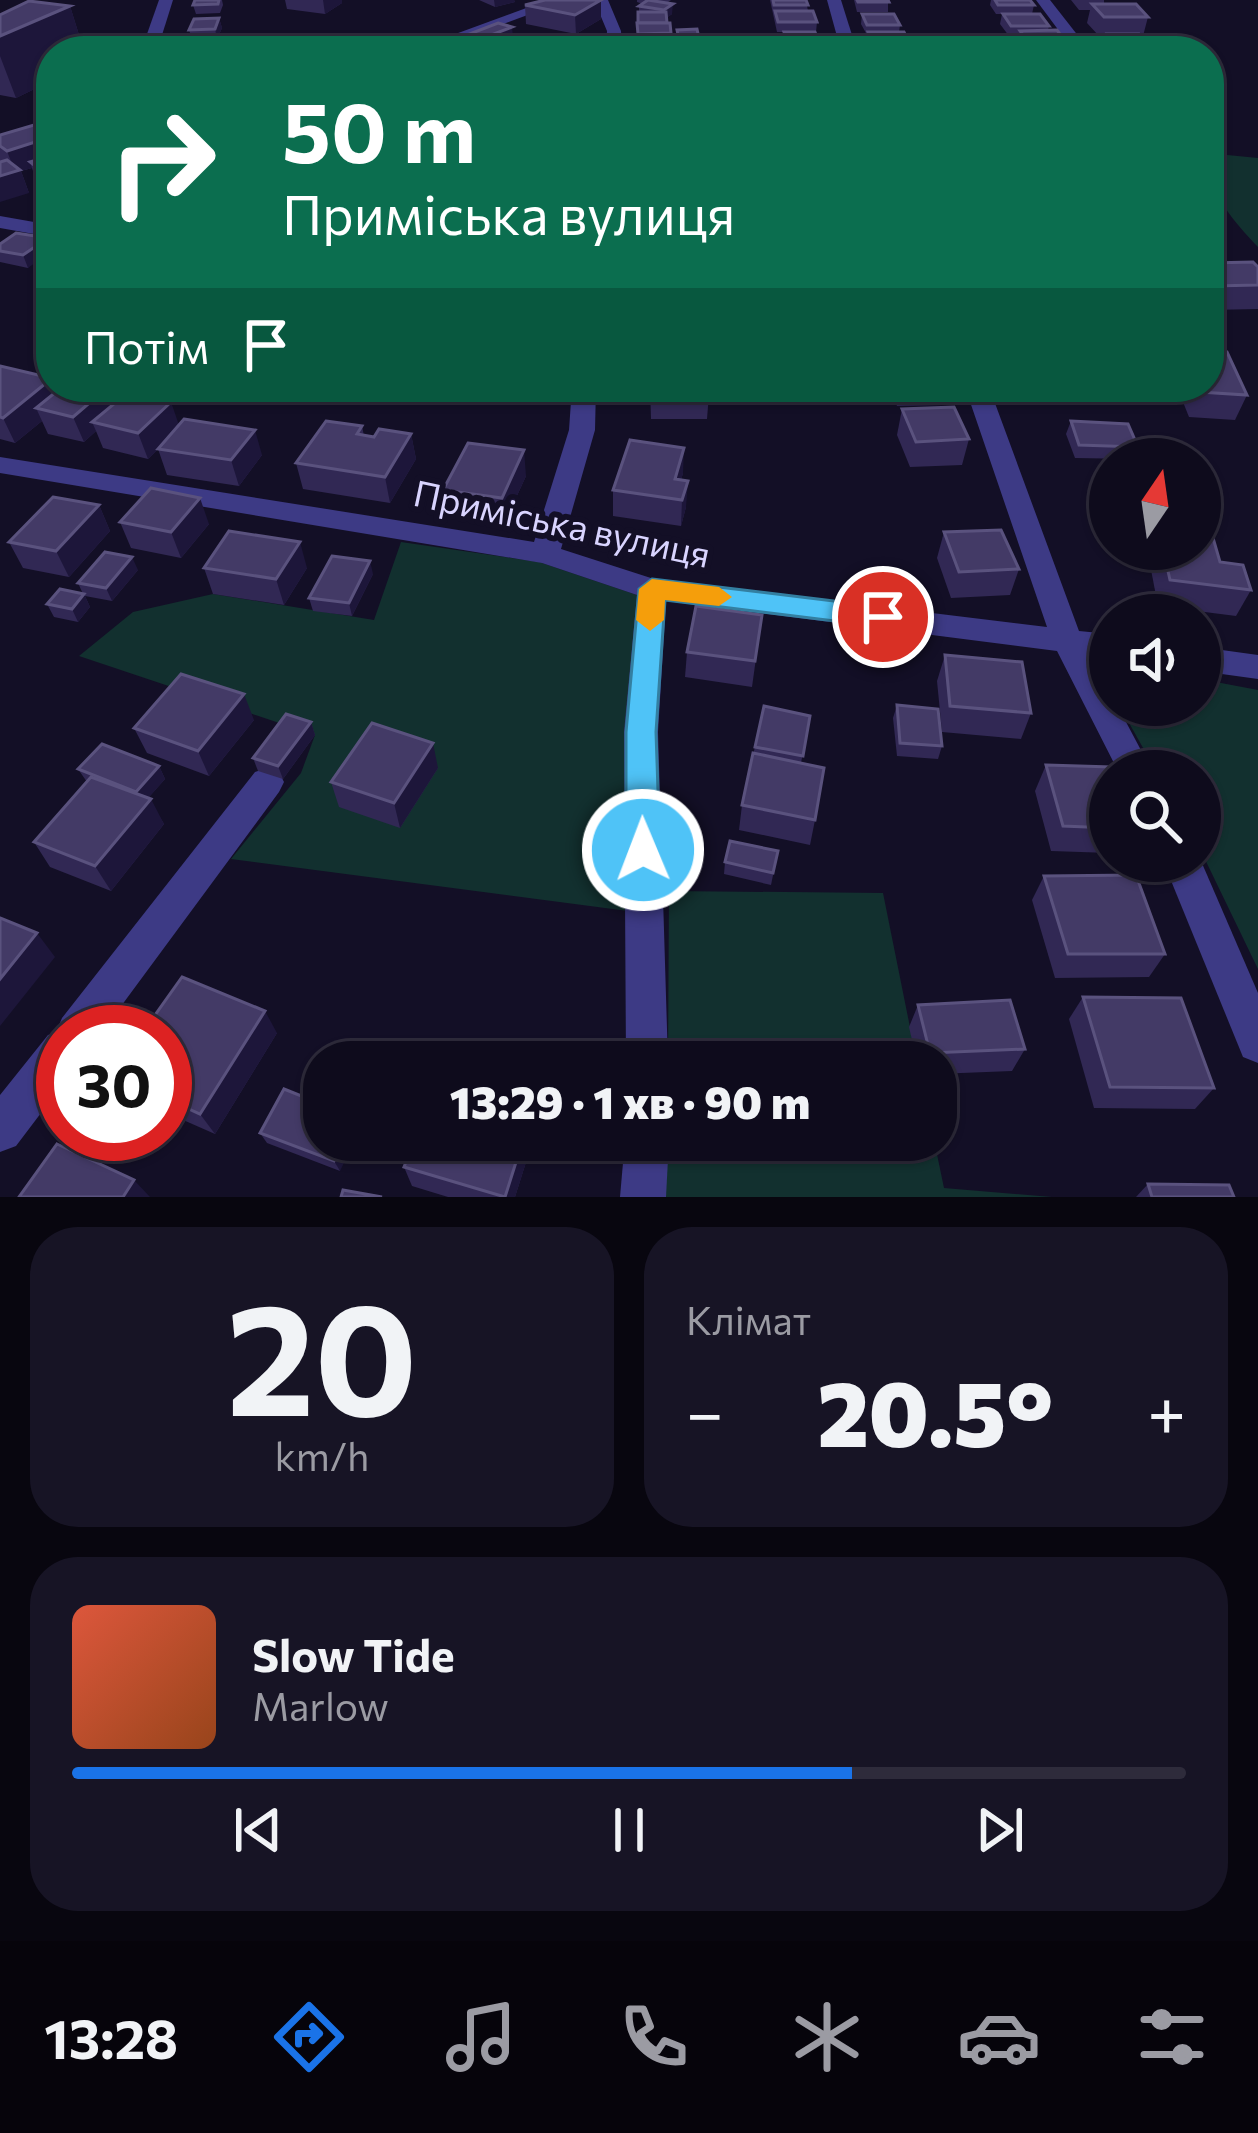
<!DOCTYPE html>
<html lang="uk">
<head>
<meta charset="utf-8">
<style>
	body { margin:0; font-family:Commissioner,sans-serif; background:#171425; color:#f1f3f6; height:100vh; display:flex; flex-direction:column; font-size:45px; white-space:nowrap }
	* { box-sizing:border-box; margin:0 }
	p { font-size:39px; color:#9b9ba3 }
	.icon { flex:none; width:66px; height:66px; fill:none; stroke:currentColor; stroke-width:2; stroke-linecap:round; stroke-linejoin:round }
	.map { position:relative; height:1197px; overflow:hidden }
	.drawer { display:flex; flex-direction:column; gap:30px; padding:30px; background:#08060f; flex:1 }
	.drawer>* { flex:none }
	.banner { position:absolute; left:36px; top:36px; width:1188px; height:366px; border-radius:48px; box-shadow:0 3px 9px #0004,0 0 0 3px #2e2b3b; background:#0b6e4f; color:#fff; overflow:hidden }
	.needle { width:78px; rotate:13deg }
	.fabs { position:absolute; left:1089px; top:438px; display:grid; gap:24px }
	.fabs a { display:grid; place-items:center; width:132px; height:132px; border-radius:50%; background:#0e0b1c; box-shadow:0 3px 9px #0004,0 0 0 3px #2e2b3b; font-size:60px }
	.speed { position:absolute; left:36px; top:1005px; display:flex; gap:24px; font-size:60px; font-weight:700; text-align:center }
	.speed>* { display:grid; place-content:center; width:156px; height:156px; border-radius:50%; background:#0e0b1c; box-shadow:0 3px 9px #0004,0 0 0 3px #2e2b3b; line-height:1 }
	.speed .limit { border:18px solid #d22; background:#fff; color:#111 }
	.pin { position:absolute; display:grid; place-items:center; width:102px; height:102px; color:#fff; margin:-51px; border:6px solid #fff; border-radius:50%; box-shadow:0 3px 12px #0007 }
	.me { position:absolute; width:132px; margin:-66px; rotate:359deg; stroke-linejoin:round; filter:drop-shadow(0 0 9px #0008) }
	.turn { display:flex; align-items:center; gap:42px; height:252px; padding:0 48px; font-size:54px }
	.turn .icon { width:156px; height:156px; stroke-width:2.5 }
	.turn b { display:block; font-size:84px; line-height:102px }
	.then { display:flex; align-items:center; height:114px; padding:0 48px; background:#0003; gap:24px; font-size:45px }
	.big { font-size:90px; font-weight:800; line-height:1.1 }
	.drawer .card { flex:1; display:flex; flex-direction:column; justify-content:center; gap:18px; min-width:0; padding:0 42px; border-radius:48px; background:#171425 }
	.drawer .dial { align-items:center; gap:0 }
	.dial b { font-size:156px; line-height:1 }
	.song { display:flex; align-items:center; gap:36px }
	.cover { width:144px; height:144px; border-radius:18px; background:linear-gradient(135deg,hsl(10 70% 55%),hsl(20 70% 35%)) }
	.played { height:12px; border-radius:6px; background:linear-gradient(90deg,#1a73e8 70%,#2e2b3b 70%) }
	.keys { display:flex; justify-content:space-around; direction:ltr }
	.heat { display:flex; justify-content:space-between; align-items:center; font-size:66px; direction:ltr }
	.drawer .tiles { flex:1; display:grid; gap:30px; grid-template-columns:1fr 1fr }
	.card:last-child { grid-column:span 2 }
	.trip { position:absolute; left:303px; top:1041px; width:654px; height:120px; border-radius:48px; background:#0e0b1c; box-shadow:0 3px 9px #0004,0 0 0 3px #2e2b3b; font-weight:800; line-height:120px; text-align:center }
	.menu { display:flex; height:192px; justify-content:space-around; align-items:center; background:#06040b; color:#9b9ba3 }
	.menu .icon { width:84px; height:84px }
	.menu .active { color:#1a73e8 }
	.menu b { font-size:54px; color:#f1f3f6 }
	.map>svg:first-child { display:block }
</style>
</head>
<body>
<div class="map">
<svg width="1258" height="1197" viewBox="0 0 1258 1197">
	<rect width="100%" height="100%" fill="#130f26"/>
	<g fill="#12302f">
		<path d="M1217,154L1258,158V247C1235,223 1209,194 1209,160Z"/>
		<polygon points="401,542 539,562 643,597 628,911 231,859 301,773 315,735 79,656 133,612 213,594 374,620"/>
		<polygon points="1200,679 1258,690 1258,969 1200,849 1200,771 1156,771 1119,705 1200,705"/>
		<polygon points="669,891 883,893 917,1062 668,1062"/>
		<polygon points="667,1140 934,1140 944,1188 1052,1197 665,1197"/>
	</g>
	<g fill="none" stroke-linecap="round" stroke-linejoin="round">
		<g fill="#3d3a85" fill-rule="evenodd">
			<polygon points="159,0 173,0 157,51 141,51"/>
			<polygon points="548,0 568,0 431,51 409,51"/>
			<polygon points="594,0 608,0 621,31 622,51 606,51 607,31"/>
			<polygon points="827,0 841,0 857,51 841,51"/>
			<polygon points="1036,0 1050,0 1090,51 1074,51"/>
			<polygon points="0,216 51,225 51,237 0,228"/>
			<polygon points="572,387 596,387 595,430 561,549 654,579 1047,627 965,387 989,387 1079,631 1110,634 1110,658 1091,655 1110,691 1110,705 1117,705 1152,771 1118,771 1057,651 666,601 658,732 668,1062 626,1062 624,732 637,595 542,563 0,473 0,457 534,542 569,430"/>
			<polygon points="1200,647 1258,655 1258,679 1200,671"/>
			<polygon points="267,768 279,772 284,782 279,792 102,1032 63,1032 63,1084 16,1146 0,1152 0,1095 48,1035 56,1032 62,1018 255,772"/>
			<polygon points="1163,861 1201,861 1258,993 1258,1063 1243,1057"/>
			<polygon points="625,1140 669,1140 666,1197 620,1197"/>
		</g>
	</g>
	<g fill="#312854">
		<polygon points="195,0 222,0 223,5 220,13 196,14 193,5"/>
		<polygon points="285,0 342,0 342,3 325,14 287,9"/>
		<polygon points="479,0 514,0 515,2 495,7"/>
		<polygon points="637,0 671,0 667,3 672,14 666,18 671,33 671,51 638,51 638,12 639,12 639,6 643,4 637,2"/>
		<polygon points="770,0 806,0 808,11 817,22 816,32 777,32"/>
		<polygon points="854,0 888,0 888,12 857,12"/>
		<polygon points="991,0 1030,0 1034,5 1032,14 1049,26 1048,30 1066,42 1064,51 1025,51 1018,40 1019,36 1009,36 1000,24 1002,14 996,14 990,5"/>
		<polygon points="1071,0 1104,0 1104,4 1148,17 1143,36 1141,36 1149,45 1147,51 1112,51 1106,44 1108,36 1099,36 1087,23 1090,10 1079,10"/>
		<polygon points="525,5 601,19 576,34 526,24"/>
		<polygon points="70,6 84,51 51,51 51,81 16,98 0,95 0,15"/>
		<polygon points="862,14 900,25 899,32 909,42 907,51 870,51 866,42 867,35 861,24"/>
		<polygon points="219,18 222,28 217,39 192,39 189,30"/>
		<polygon points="677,30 699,38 698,51 677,51"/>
		<polygon points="784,32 819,42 818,51 786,51 784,42"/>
		<polygon points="472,33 513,37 508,38 533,51 498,51 498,42 487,47 473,42"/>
		<polygon points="51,120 51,186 34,174 32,168 21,171 29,193 0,162 0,135"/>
		<polygon points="1209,232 1224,248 1219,260 1209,260"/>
		<polygon points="48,238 28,268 0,262 0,244"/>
		<polygon points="51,253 51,275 44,258"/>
		<polygon points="1209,263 1258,267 1258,309 1209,310"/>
		<polygon points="0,366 58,391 117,401 262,455 239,486 167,475 158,449 148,459 103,448 96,431 84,442 48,434 42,421 15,443 0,439"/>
		<polygon points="650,387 709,394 707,419 651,419"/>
		<polygon points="889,387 949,387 945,405 897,406"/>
		<polygon points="1177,387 1209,387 1247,395 1235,420 1189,417"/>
		<polygon points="902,409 969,439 962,465 910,467 897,435"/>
		<polygon points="1071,421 1138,447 1133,459 1075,458 1066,434"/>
		<polygon points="362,426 364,436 374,437 411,434 416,459 390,503 303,489 296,463"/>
		<polygon points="683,473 681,480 686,507 681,526 613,516 613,490"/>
		<polygon points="526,476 504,524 447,516 443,490"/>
		<polygon points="99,505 110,531 69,577 23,568 9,542"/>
		<polygon points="120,522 209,524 181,558 131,548"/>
		<polygon points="944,532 1019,569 1010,595 951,598 937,558"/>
		<polygon points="1147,549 1200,549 1220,562 1251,590 1236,616 1158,606"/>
		<polygon points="204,568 307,568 284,605 213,594"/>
		<polygon points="138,570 112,601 85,596 90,607 78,622 54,617 47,604 83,594 78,583"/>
		<polygon points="373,574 352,616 313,611 309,598"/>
		<polygon points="762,615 752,687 685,677 687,652"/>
		<polygon points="945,655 1031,713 1021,739 942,732 937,681"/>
		<polygon points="897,705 942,746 938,759 897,756 893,718"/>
		<polygon points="764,706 810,716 801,763 815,820 810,845 739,830 742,805"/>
		<polygon points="254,720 209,776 147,753 134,728"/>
		<polygon points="311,722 315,735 283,779 258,771 253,758"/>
		<polygon points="1046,765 1110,771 1110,853 1051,851 1035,791"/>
		<polygon points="159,766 165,779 148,798 164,824 111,891 50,867 34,842 87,782 78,769"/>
		<polygon points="438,768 400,828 339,807 331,782"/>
		<polygon points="778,851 771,885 724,874 725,862"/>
		<polygon points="1044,876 1165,954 1149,977 1055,978 1032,900"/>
		<polygon points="1083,997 1214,1088 1195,1109 1094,1108 1069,1019"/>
		<polygon points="918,1005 1025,1049 1012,1071 936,1074 936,1062 917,1062 909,1027"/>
		<polygon points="165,1032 277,1033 215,1134 165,1112"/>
		<polygon points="324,1105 340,1171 267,1143 260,1133"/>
		<polygon points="415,1140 533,1140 515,1197 448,1197 412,1186 404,1167"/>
		<polygon points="1148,1184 1234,1197 1136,1197"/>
	</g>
	<g fill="#1d163a">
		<polygon points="323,0 342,0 342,3 325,14"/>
		<polygon points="494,0 514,0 515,2 495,7"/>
		<polygon points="601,0 601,19 576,34 575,15"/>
		<polygon points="673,4 672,14 664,20 664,10"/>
		<polygon points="70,6 84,51 51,51 51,81 16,98 0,56 0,36"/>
		<polygon points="219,18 222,28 217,39 215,29"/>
		<polygon points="512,27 513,37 487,47 486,37"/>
		<polygon points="51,137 51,162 30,162 32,168 21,171 29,193 0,202 0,176 15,172 7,151"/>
		<polygon points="48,238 51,251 28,268 23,255"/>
		<polygon points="51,379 51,387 56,387 63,403 36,408 42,421 15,443 3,418"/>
		<polygon points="108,387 112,387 121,409 92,422 96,431 84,442 73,417"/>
		<polygon points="171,402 180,428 148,459 138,433"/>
		<polygon points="255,430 262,455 239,486 231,460"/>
		<polygon points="411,434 416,459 390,503 385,477"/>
		<polygon points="684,448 683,473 676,499 675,479"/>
		<polygon points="524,450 526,476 504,524 502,498"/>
		<polygon points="688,481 686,507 681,526 682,500"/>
		<polygon points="200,498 209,524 181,558 171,532"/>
		<polygon points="99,505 110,531 69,577 56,551"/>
		<polygon points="300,542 307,568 284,605 276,579"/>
		<polygon points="132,557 138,570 112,601 106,588"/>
		<polygon points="370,561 373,574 352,616 349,603"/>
		<polygon points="84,594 90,607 78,622 72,609"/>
		<polygon points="244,694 254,720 209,776 198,751"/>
		<polygon points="311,722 315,735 283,779 278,766"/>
		<polygon points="433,743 438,768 400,828 394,803"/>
		<polygon points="159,766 165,779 143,804 136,792"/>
		<polygon points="151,799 164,824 111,891 95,866"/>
		<polygon points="37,933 55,957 0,1026 0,979"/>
		<polygon points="265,1011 277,1033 215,1134 200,1114"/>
		<polygon points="345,1140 355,1140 340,1171 334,1161"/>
		<polygon points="523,1140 533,1140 515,1197 505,1197"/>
		<polygon points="134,1180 150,1197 123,1197"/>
	</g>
	<g fill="#433a66" stroke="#5a527e" stroke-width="3">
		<polygon points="195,0 219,0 218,4 193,5"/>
		<polygon points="545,0 601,0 575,15 525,5"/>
		<polygon points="648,0 673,4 664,10 639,6"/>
		<polygon points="773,0 806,0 808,5 774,5"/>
		<polygon points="857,0 888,0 889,2 858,2"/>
		<polygon points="995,0 1030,0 1034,5 998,5"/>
		<polygon points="29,1 70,6 0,36 0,15"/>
		<polygon points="1092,4 1136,4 1148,17 1104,17"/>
		<polygon points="775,11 813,11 817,22 778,22"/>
		<polygon points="638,12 666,12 667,23 638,23"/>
		<polygon points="862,14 894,14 900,25 867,25"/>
		<polygon points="1003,14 1040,14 1049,26 1011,26"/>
		<polygon points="219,18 215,29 189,30 194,19"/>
		<polygon points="498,23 512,27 486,37 472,33"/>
		<polygon points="637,23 670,23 671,33 638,34"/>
		<polygon points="697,29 699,38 679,39 677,30"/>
		<polygon points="1057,30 1066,42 1028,42 1020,31"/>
		<polygon points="784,32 815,32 819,42 788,42"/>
		<polygon points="868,32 904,32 909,42 872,42"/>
		<polygon points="1108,34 1139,34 1149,45 1118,45"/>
		<polygon points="504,38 532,42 525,47 497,43"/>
		<polygon points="459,39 481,46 467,51 448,51 437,47"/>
		<polygon points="209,42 206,51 182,51 185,43"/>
		<polygon points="51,120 51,137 7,151 0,146 0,135"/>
		<polygon points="51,156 51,175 48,176 30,162"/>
		<polygon points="7,160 20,170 0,176 0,162"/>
		<polygon points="1209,232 1212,232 1224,248 1209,248"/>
		<polygon points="16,233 48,238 23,255 0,251 0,244"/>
		<polygon points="1253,262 1258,267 1258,285 1213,286 1209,281 1209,263"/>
		<polygon points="1209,351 1227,352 1247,395 1200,392 1198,387 1209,387"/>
		<polygon points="0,366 51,378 51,379 3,418 0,417"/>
		<polygon points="62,387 108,387 73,417 36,408"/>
		<polygon points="651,387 708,387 709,394 651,394"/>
		<polygon points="127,393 171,402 138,433 92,422"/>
		<polygon points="954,407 969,439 916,442 902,409"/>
		<polygon points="184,419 255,430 231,460 158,449"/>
		<polygon points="326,421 362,426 357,434 374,437 379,429 411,434 385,477 296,463"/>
		<polygon points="1071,421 1128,424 1138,447 1079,445"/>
		<polygon points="630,440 684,448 675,479 688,481 682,500 613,490"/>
		<polygon points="468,443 524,450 502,498 443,490"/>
		<polygon points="151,488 200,498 171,532 120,522"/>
		<polygon points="53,497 99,505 56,551 9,542"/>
		<polygon points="1001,530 1019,569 959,572 944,532"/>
		<polygon points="1200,530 1211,531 1220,562 1243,565 1251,590 1170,580 1163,549 1200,549"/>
		<polygon points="229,531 300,542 276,579 204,568"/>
		<polygon points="105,552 132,557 106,588 78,583"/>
		<polygon points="332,556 370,561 349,603 309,598"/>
		<polygon points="60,589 84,594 72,609 47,604"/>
		<polygon points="696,606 762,615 755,661 687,652"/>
		<polygon points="945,655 1022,662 1031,713 950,706"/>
		<polygon points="181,674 244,694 198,751 134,728"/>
		<polygon points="897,705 938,709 942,746 900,743"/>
		<polygon points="764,706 810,716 803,756 755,747"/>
		<polygon points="286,714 311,722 278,766 253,758"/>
		<polygon points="372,723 433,743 394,803 331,782"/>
		<polygon points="102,744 159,766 136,792 78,769"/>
		<polygon points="753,753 824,768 815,820 742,805"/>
		<polygon points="1046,765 1111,767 1110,828 1063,826"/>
		<polygon points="91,777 151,799 95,866 34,842"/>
		<polygon points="730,841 778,851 773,873 725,862"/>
		<polygon points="1136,875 1165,954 1068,954 1044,876"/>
		<polygon points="0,918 37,933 0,979"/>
		<polygon points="182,977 265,1011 200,1114 165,1098 165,1032 143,1032"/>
		<polygon points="1083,997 1181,998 1214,1088 1110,1087"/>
		<polygon points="1010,1000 1025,1049 930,1053 918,1005"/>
		<polygon points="284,1089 324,1105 324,1140 345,1140 334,1161 260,1133"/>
		<polygon points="415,1140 523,1140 505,1197 404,1167"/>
		<polygon points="57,1144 134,1180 123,1197 19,1197"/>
		<polygon points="1148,1184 1229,1185 1234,1197 1152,1197"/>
		<polygon points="343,1190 382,1197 341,1197"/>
	</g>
	<polygon fill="#4fc3f7" stroke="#337fa1" stroke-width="3" points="652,579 883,607 897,617 883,627 665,600 656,732 660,850 655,860 643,864 631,860 626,850 626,732 639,589"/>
	<polygon fill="#f59e0b" points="652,579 719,587 732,597 719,606 665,600 664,620 650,631 636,620 639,589"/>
	<g text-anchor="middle" stroke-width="12" stroke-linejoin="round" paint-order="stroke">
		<g font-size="36" fill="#d9d4ff" stroke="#130f26">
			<text transform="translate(562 524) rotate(12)" y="13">Приміська вулиця</text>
		</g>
	</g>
</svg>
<div class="fabs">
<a><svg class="needle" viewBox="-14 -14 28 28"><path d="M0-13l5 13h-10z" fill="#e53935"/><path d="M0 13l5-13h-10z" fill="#9b9ba3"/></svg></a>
<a><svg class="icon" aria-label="sound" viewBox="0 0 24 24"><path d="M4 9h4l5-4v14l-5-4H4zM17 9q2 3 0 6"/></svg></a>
<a><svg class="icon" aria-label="search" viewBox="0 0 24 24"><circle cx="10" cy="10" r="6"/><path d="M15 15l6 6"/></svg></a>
</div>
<div class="speed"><div class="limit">30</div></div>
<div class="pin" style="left:883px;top:617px;background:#d93025"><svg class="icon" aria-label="arrive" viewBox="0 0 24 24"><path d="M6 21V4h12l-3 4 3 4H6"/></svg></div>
<svg class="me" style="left:643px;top:850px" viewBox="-20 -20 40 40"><circle r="17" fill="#4fc3f7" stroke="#fff" stroke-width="3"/><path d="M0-11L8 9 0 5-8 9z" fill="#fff"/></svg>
<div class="trip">13:29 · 1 хв · 90 m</div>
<div class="banner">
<div class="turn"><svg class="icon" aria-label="right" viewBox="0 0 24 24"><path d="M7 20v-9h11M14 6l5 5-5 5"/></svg><div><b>50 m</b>Приміська вулиця</div></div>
<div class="then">Потім<svg class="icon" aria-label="arrive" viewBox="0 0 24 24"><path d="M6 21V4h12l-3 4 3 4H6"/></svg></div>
</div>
</div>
<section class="drawer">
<div class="tiles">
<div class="card dial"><b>20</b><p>km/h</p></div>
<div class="card"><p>Клімат</p>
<div class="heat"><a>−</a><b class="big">20.5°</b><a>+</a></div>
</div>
<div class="card">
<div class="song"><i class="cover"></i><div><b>Slow Tide</b><p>Marlow</p></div></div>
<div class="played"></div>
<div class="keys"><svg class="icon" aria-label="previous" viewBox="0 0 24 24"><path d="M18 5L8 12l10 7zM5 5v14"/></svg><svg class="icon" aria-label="pause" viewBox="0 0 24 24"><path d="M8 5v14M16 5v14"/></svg><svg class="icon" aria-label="next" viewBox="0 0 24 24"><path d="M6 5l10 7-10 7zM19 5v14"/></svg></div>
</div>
</div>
</section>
<nav class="menu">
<b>13:28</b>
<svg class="icon active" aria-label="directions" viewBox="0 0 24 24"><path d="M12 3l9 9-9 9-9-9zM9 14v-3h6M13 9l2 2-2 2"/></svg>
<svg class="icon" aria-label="music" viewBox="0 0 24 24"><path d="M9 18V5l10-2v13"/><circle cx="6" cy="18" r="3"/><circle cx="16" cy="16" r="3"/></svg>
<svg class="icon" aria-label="phone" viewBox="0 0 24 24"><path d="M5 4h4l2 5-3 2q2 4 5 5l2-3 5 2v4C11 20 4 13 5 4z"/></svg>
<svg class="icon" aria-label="climate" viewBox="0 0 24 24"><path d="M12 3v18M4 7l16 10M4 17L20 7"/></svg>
<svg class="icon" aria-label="car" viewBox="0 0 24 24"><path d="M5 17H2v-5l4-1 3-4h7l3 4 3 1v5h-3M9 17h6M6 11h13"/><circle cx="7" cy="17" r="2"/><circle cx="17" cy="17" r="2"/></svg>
<svg class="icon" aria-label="filters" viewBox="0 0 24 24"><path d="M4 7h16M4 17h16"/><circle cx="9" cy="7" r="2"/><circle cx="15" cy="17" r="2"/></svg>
</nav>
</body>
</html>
